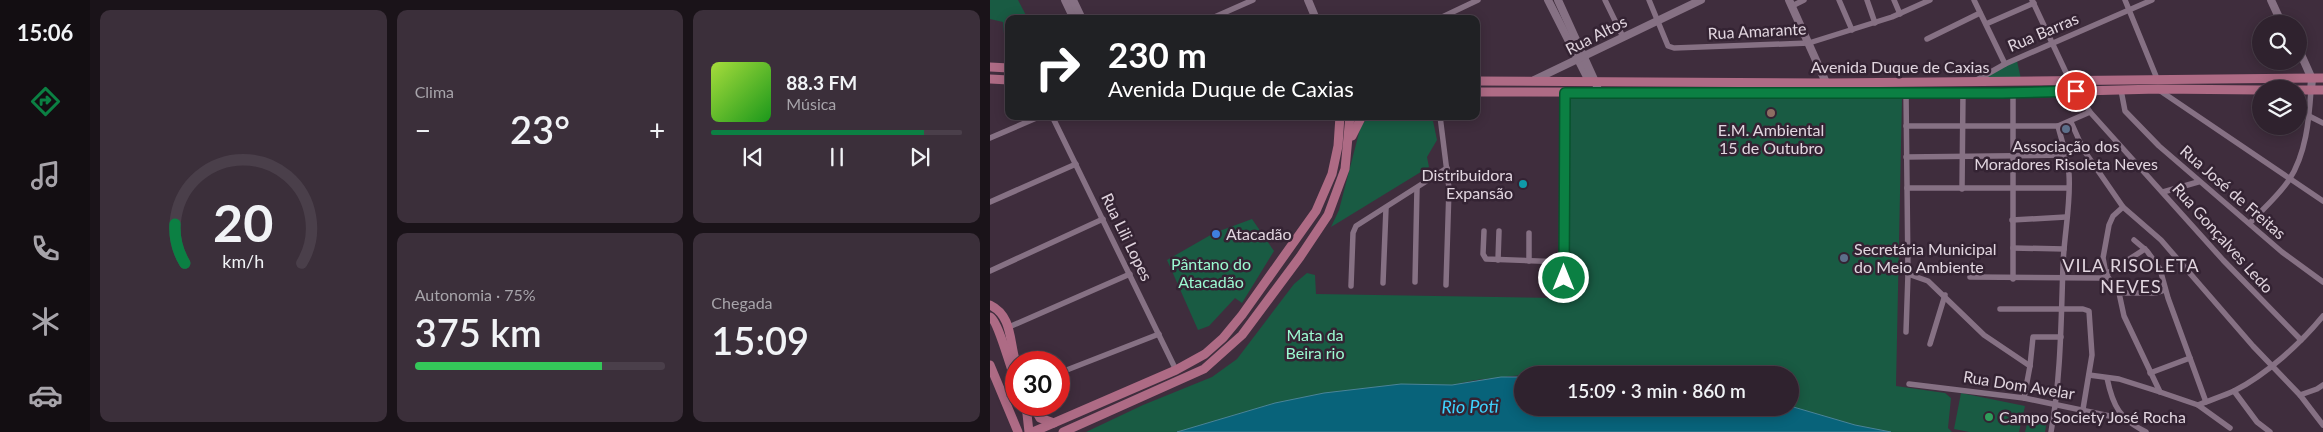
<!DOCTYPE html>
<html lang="pt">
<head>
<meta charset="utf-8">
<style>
	body { margin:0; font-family:Lato,sans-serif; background:#3b2f3a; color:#f1f3f6; height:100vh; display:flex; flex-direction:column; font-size:19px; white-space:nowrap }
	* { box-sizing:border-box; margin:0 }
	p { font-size:16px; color:#a7a4aa }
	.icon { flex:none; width:28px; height:28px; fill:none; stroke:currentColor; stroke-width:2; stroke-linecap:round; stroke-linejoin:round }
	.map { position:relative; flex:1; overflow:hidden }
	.side { display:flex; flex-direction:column; gap:10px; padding:10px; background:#1a1319; width:900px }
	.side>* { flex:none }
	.banner { position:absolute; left:15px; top:15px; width:475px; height:105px; border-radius:10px; box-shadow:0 2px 12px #0003,0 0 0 1px #4a3f4a; background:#202124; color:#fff; overflow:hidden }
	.tools { position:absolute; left:1262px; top:15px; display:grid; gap:10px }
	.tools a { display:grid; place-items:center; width:55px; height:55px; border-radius:50%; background:#2f222e; box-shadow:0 2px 12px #0003,0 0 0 1px #4a3f4a; font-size:25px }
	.speed { position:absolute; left:15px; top:351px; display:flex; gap:10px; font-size:25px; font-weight:700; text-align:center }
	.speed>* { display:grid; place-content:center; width:65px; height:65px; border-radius:50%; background:#2f222e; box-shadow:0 2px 12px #0003,0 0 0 1px #4a3f4a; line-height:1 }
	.speed .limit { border:8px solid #d22; background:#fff; color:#111 }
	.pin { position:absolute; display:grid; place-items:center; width:42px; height:42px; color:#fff; margin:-21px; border:2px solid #fff; border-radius:50%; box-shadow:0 1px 5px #0007 }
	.me { position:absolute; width:55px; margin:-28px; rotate:0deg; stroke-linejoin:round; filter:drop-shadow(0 0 4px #0008) }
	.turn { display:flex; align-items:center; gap:18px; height:105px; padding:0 20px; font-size:22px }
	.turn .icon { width:65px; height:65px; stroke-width:2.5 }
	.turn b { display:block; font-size:35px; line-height:42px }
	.big { font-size:38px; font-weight:600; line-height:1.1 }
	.side .card { flex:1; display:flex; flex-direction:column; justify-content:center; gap:8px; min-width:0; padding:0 18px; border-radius:10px; background:#3b2f3a }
	.side .dial { align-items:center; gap:0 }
	.dial svg { height:130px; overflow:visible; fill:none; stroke:#4a3f4a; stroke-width:7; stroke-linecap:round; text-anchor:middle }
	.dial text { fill:#f1f3f6; stroke:none }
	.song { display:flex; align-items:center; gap:15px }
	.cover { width:60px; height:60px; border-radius:8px; background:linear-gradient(135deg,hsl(80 70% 55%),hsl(120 70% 35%)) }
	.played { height:5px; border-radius:2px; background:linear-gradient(90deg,#0b8043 85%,#4a3f4a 85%) }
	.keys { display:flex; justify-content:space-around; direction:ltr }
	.heat { display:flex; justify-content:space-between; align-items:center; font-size:28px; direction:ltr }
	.charge { height:8px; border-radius:4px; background:linear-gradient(90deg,#34c759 75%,#4a3f4a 0) }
	.side .tiles { flex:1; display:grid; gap:10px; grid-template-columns:repeat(3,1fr) }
	.card:first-child { grid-row:span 2 }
	.trip { position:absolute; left:524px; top:366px; width:285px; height:50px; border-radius:25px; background:#2f222e; box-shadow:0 2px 12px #0003,0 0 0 1px #4a3f4a; font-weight:600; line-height:50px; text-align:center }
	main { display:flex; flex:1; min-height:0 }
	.dock { display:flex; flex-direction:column; width:90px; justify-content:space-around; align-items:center; background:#130e12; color:#a7a4aa }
	.dock .icon { width:35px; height:35px }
	.dock .current { color:#0b8043 }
	.dock b { font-size:22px; color:#f1f3f6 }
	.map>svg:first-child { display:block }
</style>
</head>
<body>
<main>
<nav class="dock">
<b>15:06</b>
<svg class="icon current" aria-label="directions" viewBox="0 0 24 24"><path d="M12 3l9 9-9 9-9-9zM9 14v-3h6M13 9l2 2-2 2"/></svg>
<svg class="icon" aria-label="music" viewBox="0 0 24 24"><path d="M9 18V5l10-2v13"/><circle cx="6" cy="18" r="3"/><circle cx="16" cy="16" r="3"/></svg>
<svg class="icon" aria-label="phone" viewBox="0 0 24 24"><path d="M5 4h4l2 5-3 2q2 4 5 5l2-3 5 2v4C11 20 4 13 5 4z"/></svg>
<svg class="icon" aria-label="climate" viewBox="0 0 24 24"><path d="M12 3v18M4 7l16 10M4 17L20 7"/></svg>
<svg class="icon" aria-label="car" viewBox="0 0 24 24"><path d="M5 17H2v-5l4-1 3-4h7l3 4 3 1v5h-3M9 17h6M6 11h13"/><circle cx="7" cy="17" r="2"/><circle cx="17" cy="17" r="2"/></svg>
</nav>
<section class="side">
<div class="tiles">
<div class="card dial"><svg viewBox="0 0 100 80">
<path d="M14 69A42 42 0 1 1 86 69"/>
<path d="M14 69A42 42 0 0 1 8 45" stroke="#0b8043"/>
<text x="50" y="56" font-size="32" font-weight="700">20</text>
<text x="50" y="72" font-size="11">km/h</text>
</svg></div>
<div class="card"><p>Clima</p>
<div class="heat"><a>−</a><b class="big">23°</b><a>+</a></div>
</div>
<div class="card">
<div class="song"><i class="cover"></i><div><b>88.3 FM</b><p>Música</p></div></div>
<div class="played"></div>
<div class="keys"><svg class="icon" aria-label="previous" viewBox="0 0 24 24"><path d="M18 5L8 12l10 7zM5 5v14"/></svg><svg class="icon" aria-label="pause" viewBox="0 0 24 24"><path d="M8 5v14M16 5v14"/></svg><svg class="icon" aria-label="next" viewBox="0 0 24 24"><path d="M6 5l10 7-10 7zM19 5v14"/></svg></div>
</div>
<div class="card"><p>Autonomia · 75%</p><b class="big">375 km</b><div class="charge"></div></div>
<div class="card"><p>Chegada</p><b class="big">15:09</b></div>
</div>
</section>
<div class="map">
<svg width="1333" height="432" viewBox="0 0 1333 432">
	<rect width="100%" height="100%" fill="#3f2d3d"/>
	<g fill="#195b43">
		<polygon points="0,0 28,0 38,19 19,19 19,44 15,46 13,22 0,19"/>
		<polygon points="1027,61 1031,79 990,78"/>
		<polygon points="579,95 912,97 906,386 955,393 961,398 958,428 962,432 901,432 865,425 800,406 800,375 532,375 486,380 462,385 411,384 334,393 285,403 187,432 96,432 153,405 222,377 247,359 304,284 317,273 325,275 326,294 568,298 568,290 578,290"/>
		<polygon points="381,116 442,116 447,140 437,157 439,167 341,227 349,210 371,125"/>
		<polygon points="262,219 284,251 252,303 245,298 219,326 208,330 177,260 224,233"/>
		<polygon points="971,393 1035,406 1029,432 979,432 964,429"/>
		<polygon points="1039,416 1057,420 1055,432 1035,432"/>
	</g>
	<polygon fill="#08637a" stroke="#498598" points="511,377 532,377 532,408 800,406 865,425 901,432 187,432 285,403 334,393 411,384 462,385"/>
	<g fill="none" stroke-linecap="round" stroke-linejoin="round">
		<g stroke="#867184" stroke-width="5.5">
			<polyline points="615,0 633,37"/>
			<polyline points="659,0 678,46 684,48 819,43 902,17 940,0"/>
			<polyline points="849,0 862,30"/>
			<polyline points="877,0 885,23"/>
			<polyline points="904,0 910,14"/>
			<polyline points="984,0 1015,64"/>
			<polyline points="1042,0 1080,81 1100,112 1233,260 1311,340"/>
			<polyline points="1135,0 1168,81"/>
			<polyline points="802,6 814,0"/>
			<polyline points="220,19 263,0"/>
			<polyline points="448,19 488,0"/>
			<polyline points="996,24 1044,3"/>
			<polyline points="937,39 990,13"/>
			<polyline points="985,81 1015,64 1162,0"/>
			<polyline points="1131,90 1135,111 1169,146 1292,252 1333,282"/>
			<polyline points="1169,90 1333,201"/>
			<polyline points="1023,93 1023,279"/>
			<polyline points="62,116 186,370"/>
			<polyline points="450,116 459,188 456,285"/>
			<polyline points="1319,116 1333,123"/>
			<polyline points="1081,122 1093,149 1133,207 1171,240 1263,346 1310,395 1333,425"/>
			<polyline points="916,126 1068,126 1100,112"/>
			<polyline points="0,138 51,116"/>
			<polyline points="916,157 1075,155"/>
			<polyline points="917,188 1078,188"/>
			<polyline points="972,189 973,93"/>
			<polyline points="1173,192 1208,182"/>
			<polyline points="0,202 86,164"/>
			<path d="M1133,207L1123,216L1119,225L1113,258L1116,274L1129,293L1134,316L1170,392L1208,405C1220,400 1233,396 1244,391C1276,375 1311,343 1333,316"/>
			<polyline points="1022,220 1076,217"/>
			<path d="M1260,223C1273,209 1288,196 1299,180C1316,154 1319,120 1321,90"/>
			<polyline points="494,231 493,254 496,259 574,262"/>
			<polyline points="1144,240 1157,251 1170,269 1178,298 1216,402"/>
			<polyline points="1023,248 1074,249"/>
			<polyline points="508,260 509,231"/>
			<polyline points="539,261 539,233"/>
			<polyline points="0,271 113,219"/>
			<polyline points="918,274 938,281 994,335 1040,366"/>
			<polyline points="1116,274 1155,249"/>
			<polyline points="980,277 1111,278 1117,277"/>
			<polyline points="574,279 575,93"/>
			<polyline points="425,282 427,188"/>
			<polyline points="393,283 396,208"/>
			<polyline points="361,286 363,233 366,226 457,168"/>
			<polyline points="1129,293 1166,293 1175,290"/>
			<polyline points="1010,309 1093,309 1099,311 1102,355 1093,409"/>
			<polyline points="19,327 140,274"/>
			<polyline points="916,332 918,274 916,93"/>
			<polyline points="940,344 955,295"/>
			<polyline points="69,373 169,334"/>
			<polyline points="1160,373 1200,358"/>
			<polyline points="1099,375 1129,379 1170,392"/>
			<path d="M1117,378C1123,407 1130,419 1156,432"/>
			<polyline points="919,384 1034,398 1134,419"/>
			<polyline points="1244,391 1267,422 1280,432"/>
			<polyline points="1310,395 1327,389 1333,385"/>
			<polyline points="1034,398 1040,366 1043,337 1071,337"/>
			<polyline points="1208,405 1240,428"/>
			<path d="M1061,432C1071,377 1071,321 1073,265C1074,235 1081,204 1079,174C1078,158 1072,142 1068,126"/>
		</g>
		<g stroke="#867184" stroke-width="8">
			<polyline points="75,0 84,19"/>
			<polyline points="83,0 92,19"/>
			<polyline points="318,0 326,19"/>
			<polyline points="558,0 599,81"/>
			<polyline points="568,0 607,86"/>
			<polyline points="799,0 838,87"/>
			<polyline points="1281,0 1292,24"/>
			<polyline points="1309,50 1322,79 1321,90"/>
			<polyline points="544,80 711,0"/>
		</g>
		<g stroke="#ae6b85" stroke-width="9">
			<polyline points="0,67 19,68"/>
			<polyline points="0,79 19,80"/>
			<polyline points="486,81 837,83 1333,78"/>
			<polyline points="1309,90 1333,90"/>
			<polyline points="486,92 1012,93 1168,89 1271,90"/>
			<polyline points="362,136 372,116"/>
			<path d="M0,305C23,316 19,342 26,363"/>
			<path d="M0,317C8,320 21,370 26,382"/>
			<polyline points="0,365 28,432"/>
			<polyline points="36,405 39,432"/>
			<polyline points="43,405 50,418 64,423"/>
			<polyline points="43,432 186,370 215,354 233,338 252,315 326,211 342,174 348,146 350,116"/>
			<polyline points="73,432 214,369 252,335 310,257 338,215 355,169 360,116"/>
		</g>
	</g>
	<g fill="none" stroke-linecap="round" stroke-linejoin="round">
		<defs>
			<polyline id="route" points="574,278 575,93 1012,93 1086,91"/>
		</defs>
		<use href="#route" stroke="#07532c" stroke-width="12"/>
		<use href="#route" stroke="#0b8043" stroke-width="9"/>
	</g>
	<circle fill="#8d6e63" stroke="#342333" stroke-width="2" cx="781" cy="113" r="5"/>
	<g fill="#5c6f8a" stroke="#342333" stroke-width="2">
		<circle cx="1076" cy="129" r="5"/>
		<circle cx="854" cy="258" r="5"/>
	</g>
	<circle fill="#0f9aa8" stroke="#342333" stroke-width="2" cx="533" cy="184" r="5"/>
	<circle fill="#3f7fe0" stroke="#342333" stroke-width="2" cx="226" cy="234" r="5"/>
	<circle fill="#2e9e5b" stroke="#342333" stroke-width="2" cx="999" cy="417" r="5"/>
	<g text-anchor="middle" stroke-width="5" stroke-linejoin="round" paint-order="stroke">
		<g font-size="16" fill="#e1d5df" stroke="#342333">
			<text transform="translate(767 31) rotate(-3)" y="6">Rua Amarante</text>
			<text transform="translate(1053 32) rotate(-23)" y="6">Rua Barras</text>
			<text transform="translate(606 35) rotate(-27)" y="6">Rua Altos</text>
			<text x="910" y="73">Avenida Duque de Caxias</text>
			<text transform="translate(1243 192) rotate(41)" y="6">Rua José de Freitas</text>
			<text transform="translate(137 237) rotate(64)" y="6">Rua Lili Lopes</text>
			<text transform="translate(1233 238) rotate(48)" y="6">Rua Gonçalves Ledo</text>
			<text transform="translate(1029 385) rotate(9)" y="6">Rua Dom Avelar</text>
		</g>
		<g font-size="16" fill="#e1d5df" stroke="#342333" text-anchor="start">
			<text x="781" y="136" text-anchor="middle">E.M. Ambiental<tspan x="781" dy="18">15 de Outubro</tspan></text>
			<text x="1076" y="152" text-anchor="middle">Associação dos<tspan x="1076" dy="18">Moradores Risoleta Neves</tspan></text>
			<text x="523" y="181" text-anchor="end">Distribuidora<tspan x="523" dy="18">Expansão</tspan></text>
			<text x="236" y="240">Atacadão</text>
			<text x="864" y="255">Secretária Municipal<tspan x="864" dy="18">do Meio Ambiente</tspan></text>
			<text x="1009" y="423">Campo Society José Rocha</text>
		</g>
		<g font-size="16" fill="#9bfad1" stroke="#342333">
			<text x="221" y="270">Pântano do<tspan x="221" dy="18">Atacadão</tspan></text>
			<text x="325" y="341">Mata da<tspan x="325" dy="18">Beira rio</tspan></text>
		</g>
		<g font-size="18" letter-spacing="1" fill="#e1d5df" stroke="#342333">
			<text x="1141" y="272">VILA RISOLETA<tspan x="1141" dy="21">NEVES</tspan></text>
		</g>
		<g font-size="18" font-style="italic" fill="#3ed2fd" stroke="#342333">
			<text transform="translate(480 407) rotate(-1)" y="6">Rio Poti</text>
		</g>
	</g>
</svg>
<div class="tools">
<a><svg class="icon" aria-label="search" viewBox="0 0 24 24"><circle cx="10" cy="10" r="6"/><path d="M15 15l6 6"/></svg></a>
<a><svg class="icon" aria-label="layers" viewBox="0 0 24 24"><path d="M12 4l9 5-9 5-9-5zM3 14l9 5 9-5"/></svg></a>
</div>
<div class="speed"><div class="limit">30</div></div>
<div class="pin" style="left:1086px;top:91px;background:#d93025"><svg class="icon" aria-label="arrive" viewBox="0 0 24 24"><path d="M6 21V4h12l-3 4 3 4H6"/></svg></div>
<svg class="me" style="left:574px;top:278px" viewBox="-20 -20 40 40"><circle r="17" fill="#0b8043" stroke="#fff" stroke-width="3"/><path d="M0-11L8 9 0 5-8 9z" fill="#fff"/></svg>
<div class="trip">15:09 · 3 min · 860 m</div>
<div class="banner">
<div class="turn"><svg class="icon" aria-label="right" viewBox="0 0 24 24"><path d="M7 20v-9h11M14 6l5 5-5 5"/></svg><div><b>230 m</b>Avenida Duque de Caxias</div></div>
</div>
</div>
</main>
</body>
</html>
